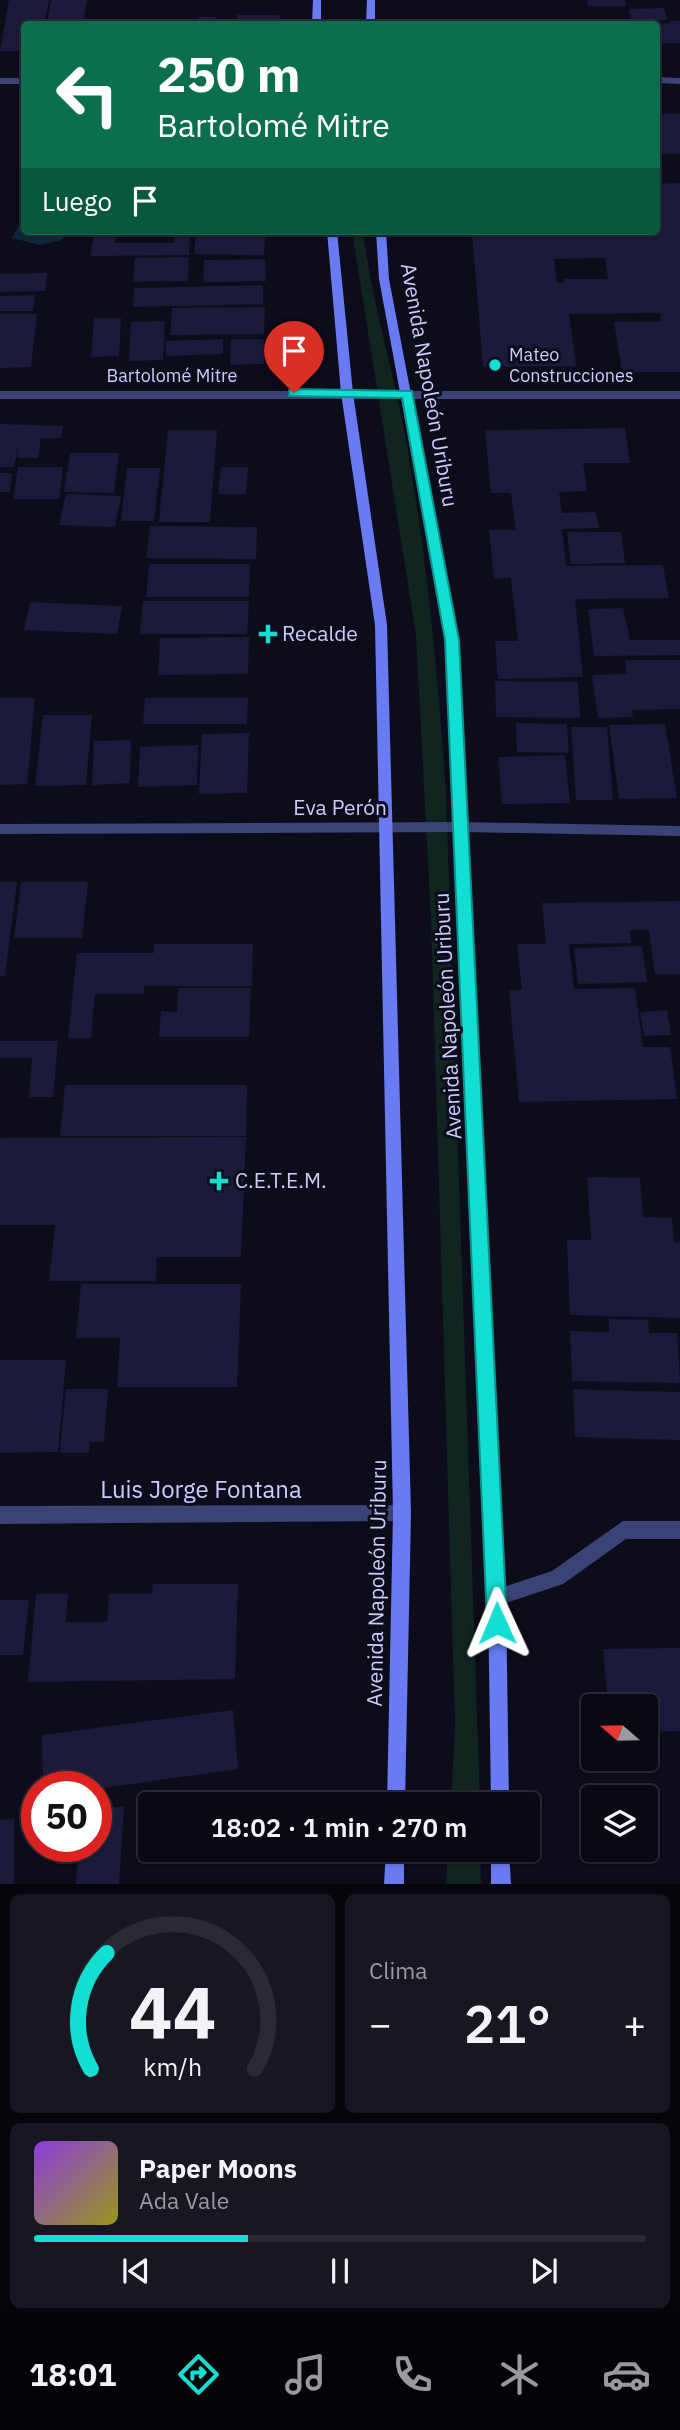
<!DOCTYPE html>
<html lang="es">
<head>
<meta charset="utf-8">
<style>
	body { margin:0; font-family:"IBM Plex Sans",sans-serif; background:#171722; color:#f1f3f6; height:100vh; display:flex; flex-direction:column; font-size:26px; white-space:nowrap }
	* { box-sizing:border-box; margin:0 }
	p { font-size:23px; color:#999aa0 }
	.icon { flex:none; width:38px; height:38px; fill:none; stroke:currentColor; stroke-width:2; stroke-linecap:round; stroke-linejoin:round }
	.map { position:relative; height:1884px; overflow:hidden }
	.drawer { display:flex; flex-direction:column; gap:10px; padding:10px; background:#05050b; flex:1 }
	.drawer>* { flex:none }
	.hud { position:absolute; left:21px; top:21px; width:639px; height:214px; border-radius:7px; box-shadow:0 2px 5px #0004,0 0 0 2px #292a34; background:#0b6e4f; color:#fff; overflow:hidden }
	.needle { width:46px; rotate:290deg }
	.buttons { position:absolute; left:581px; top:1694px; display:grid; gap:14px }
	.buttons a { display:grid; place-items:center; width:77px; height:77px; border-radius:7px; background:#090914; box-shadow:0 2px 5px #0004,0 0 0 2px #292a34; font-size:35px }
	.speed { position:absolute; left:21px; top:1771px; display:flex; gap:14px; font-size:35px; font-weight:700; text-align:center }
	.speed>* { display:grid; place-content:center; width:91px; height:91px; border-radius:50%; background:#090914; box-shadow:0 2px 5px #0004,0 0 0 2px #292a34; line-height:1 }
	.speed .limit { border:10px solid #d22; background:#fff; color:#111 }
	.pin { position:absolute; display:grid; place-items:center; width:60px; height:60px; color:#fff; margin:-72px -30px; border-radius:50% 50% 50% 0; rotate:-45deg; box-shadow:0 0 7px #0007 }
	.pin .icon { rotate:45deg }
	.me { position:absolute; width:77px; margin:-38px; rotate:359deg; stroke-linejoin:round; filter:drop-shadow(0 0 5px #0008) }
	.turn { display:flex; align-items:center; gap:24px; height:147px; padding:0 21px; font-size:32px }
	.turn .icon { width:91px; height:91px; stroke-width:2.5 }
	.turn b { display:block; font-size:49px; line-height:60px }
	.then { display:flex; align-items:center; height:66px; padding:0 21px; background:#0003; gap:14px; font-size:26px }
	.big { font-size:52px; font-weight:600; line-height:1.1 }
	.drawer .tile { flex:1; display:flex; flex-direction:column; justify-content:center; gap:10px; min-width:0; padding:0 24px; border-radius:10px; background:#171722 }
	.drawer .dial { align-items:center; gap:0 }
	.dial svg { height:182px; overflow:visible; fill:none; stroke:#292a34; stroke-width:7; stroke-linecap:round; text-anchor:middle }
	.dial text { fill:#f1f3f6; stroke:none }
	.song { display:flex; align-items:center; gap:21px }
	.cover { width:84px; height:84px; border-radius:10px; background:linear-gradient(135deg,hsl(270 70% 55%),hsl(60 70% 35%)) }
	.played { height:7px; border-radius:4px; background:linear-gradient(90deg,#12ded3 35%,#292a34 35%) }
	.keys { display:flex; justify-content:space-around; direction:ltr }
	.heat { display:flex; justify-content:space-between; align-items:center; font-size:38px; direction:ltr }
	.drawer .tiles { flex:1; display:grid; gap:10px; grid-template-columns:1fr 1fr }
	.tile:last-child { grid-column:span 2 }
	.trip { position:absolute; left:138px; top:1792px; width:402px; height:70px; border-radius:7px; background:#090914; box-shadow:0 2px 5px #0004,0 0 0 2px #292a34; font-weight:600; line-height:70px; text-align:center }
	.dock { display:flex; height:112px; justify-content:space-around; align-items:center; background:#040408; color:#999aa0 }
	.dock .icon { width:49px; height:49px }
	.dock .selected { color:#12ded3 }
	.dock b { font-size:32px; color:#f1f3f6 }
	.map>svg:first-child { display:block }
</style>
</head>
<body>
<div class="map">
<svg width="680" height="1884" viewBox="0 0 680 1884">
	<rect width="100%" height="100%" fill="#0c0c1a"/>
	<g fill="#102420">
		<path d="M352,231H363C372,302 393,370 406,440C427,557 438,675 446,794L480,1804H451L455,1724L431,919L416,635Z"/>
		<polygon points="448,1850 480,1850 481,1884 446,1884"/>
	</g>
	<polygon fill="#0f273c" points="24,216 24,231 65,231 66,234 62,240 40,245 12,238"/>
	<g fill="#1b1a3a" fill-rule="evenodd">
		<polygon points="9,0 49,0 44,24 24,24 24,51 0,51"/>
		<polygon points="51,0 87,0 83,24 47,24"/>
		<polygon points="587,0 625,0 626,6 588,6"/>
		<polygon points="664,8 667,20 631,20 629,9"/>
		<polygon points="237,15 280,15 279,24 237,24"/>
		<polygon points="199,17 216,17 215,24 198,24"/>
		<polygon points="670,21 680,21 680,43 656,43 656,24 671,23"/>
		<rect x="656" y="114" width="24" height="40"/>
		<path d="M680,183V372H622L614,322H661L660,313L569,314L576,366L483,367L472,231H656V184ZM605,258L608,279H564V283H557L554,259Z"/>
		<polygon points="95,231 116,231 115,243 174,243 175,233 190,233 189,255 90,256"/>
		<polygon points="196,234 265,234 264,255 194,254"/>
		<polygon points="189,257 188,281 133,282 135,258"/>
		<polygon points="265,259 266,281 203,282 204,260"/>
		<polygon points="47,273 45,291 0,292 0,274"/>
		<polygon points="263,285 263,304 133,307 134,288"/>
		<polygon points="35,295 33,311 0,311 0,296"/>
		<polygon points="265,307 264,334 170,335 172,308"/>
		<polygon points="0,314 37,314 31,367 0,368"/>
		<polygon points="94,318 121,318 119,356 91,357"/>
		<polygon points="165,321 163,360 129,361 131,322"/>
		<polygon points="223,339 223,354 166,356 166,341"/>
		<polygon points="231,339 264,339 264,364 230,365"/>
		<polygon points="0,424 63,426 61,438 41,438 38,458 17,458 19,441 14,467 0,467"/>
		<polygon points="625,428 630,463 583,463 587,491 559,492 562,513 596,512 599,528 562,529 566,566 663,565 669,598 575,599 583,677 498,679 495,641 518,641 511,578 494,579 489,530 516,530 511,493 491,493 485,430"/>
		<polygon points="168,430 217,430 210,522 159,522"/>
		<polygon points="70,453 119,453 114,493 64,492"/>
		<polygon points="18,467 63,467 59,499 13,499"/>
		<polygon points="221,467 248,467 246,494 218,494"/>
		<polygon points="127,468 160,468 154,521 121,521"/>
		<polygon points="0,473 12,473 10,492 0,492"/>
		<polygon points="66,494 121,496 115,527 59,525"/>
		<polygon points="150,526 257,527 256,559 146,558"/>
		<polygon points="567,532 621,532 625,563 571,564"/>
		<polygon points="149,564 250,564 249,597 146,597"/>
		<polygon points="143,601 249,601 247,634 140,634"/>
		<polygon points="30,602 122,606 117,634 24,630"/>
		<polygon points="623,608 630,640 680,640 680,655 594,656 588,609"/>
		<polygon points="249,637 248,674 158,675 160,638"/>
		<polygon points="625,660 680,660 680,709 632,710 633,717 598,718 592,675 627,674"/>
		<polygon points="495,681 578,682 580,718 496,717"/>
		<polygon points="0,698 35,698 27,784 0,785"/>
		<polygon points="145,698 248,698 247,724 143,724"/>
		<polygon points="43,715 92,715 86,785 35,786"/>
		<polygon points="516,723 567,724 569,753 517,752"/>
		<polygon points="665,724 677,798 619,799 609,725"/>
		<polygon points="571,727 607,727 613,800 576,800"/>
		<polygon points="249,733 247,793 199,794 202,734"/>
		<polygon points="131,740 130,783 92,785 94,741"/>
		<polygon points="198,745 197,785 138,787 140,747"/>
		<polygon points="565,755 570,803 502,804 498,757"/>
		<polygon points="0,882 17,882 5,976 0,976"/>
		<polygon points="21,882 88,882 82,938 14,938"/>
		<polygon points="680,901 680,974 655,974 649,930 630,930 631,943 569,944 574,989 635,988 643,1047 670,1047 677,1099 519,1102 509,990 522,990 517,944 546,944 542,903"/>
		<polygon points="154,944 253,944 252,986 144,986 144,994 95,994 91,1038 68,1038 77,953 154,953"/>
		<polygon points="642,946 647,982 578,984 574,948"/>
		<polygon points="178,988 251,988 249,1037 159,1037 161,1011 177,1012"/>
		<polygon points="667,1010 671,1035 644,1036 640,1012"/>
		<polygon points="0,1041 58,1041 53,1097 29,1097 32,1058 0,1058"/>
		<polygon points="65,1085 247,1085 246,1136 60,1136"/>
		<polygon points="246,1137 241,1257 157,1257 156,1281 49,1281 55,1225 0,1225 0,1138"/>
		<polygon points="587,1177 640,1178 643,1217 672,1218 674,1242 680,1243 680,1318 570,1315 567,1240 591,1240"/>
		<polygon points="81,1284 241,1284 237,1387 117,1387 120,1338 76,1338"/>
		<polygon points="609,1319 648,1320 649,1333 677,1333 680,1383 572,1381 570,1331 609,1332"/>
		<polygon points="0,1360 66,1360 58,1452 0,1453"/>
		<polygon points="66,1389 108,1389 104,1442 90,1442 89,1453 60,1453"/>
		<polygon points="573,1389 680,1392 680,1440 575,1437"/>
		<polygon points="153,1584 238,1584 235,1679 28,1682 36,1594 68,1594 66,1622 107,1622 109,1594 152,1594"/>
		<polygon points="0,1600 29,1600 23,1655 0,1655"/>
		<polygon points="680,1648 680,1731 646,1732 646,1706 608,1706 603,1649"/>
		<polygon points="233,1710 238,1769 96,1789 43,1787 42,1735"/>
		<polygon points="96,1807 124,1807 119,1884 76,1884 79,1846 96,1846"/>
		<polygon points="14,1818 14,1884 0,1884 0,1820"/>
	</g>
	<g fill="none" stroke-linecap="round" stroke-linejoin="round">
		<g fill="#3b4276" fill-rule="evenodd">
			<polygon points="656,77 680,78 680,84 656,83"/>
			<rect x="0" y="78" width="24" height="6"/>
			<rect x="0" y="391" width="680" height="8"/>
			<polygon points="462,822 680,826 680,836 462,832 0,834 0,824"/>
			<polygon points="402,1505 408,1507 411,1513 408,1519 402,1521 0,1524 0,1506"/>
			<polygon points="623,1521 680,1521 680,1539 626,1539 563,1584 497,1606 491,1603 488,1597 491,1591 552,1571"/>
		</g>
		<g fill="#697af3" fill-rule="evenodd">
			<polygon points="313,0 321,0 321,24 312,24"/>
			<polygon points="367,0 375,0 375,24 366,24"/>
			<polygon points="327,231 337,231 353,393 387,625 411,1513 405,1804 387,1804 393,1513 375,625 341,393"/>
			<polygon points="376,231 386,231 389,279 458,640 506,1597 509,1804 491,1804 488,1597 446,640 379,279"/>
			<polygon points="386,1850 404,1850 404,1884 384,1884"/>
			<polygon points="491,1850 509,1850 511,1884 491,1884"/>
		</g>
	</g>
	<polygon fill="#12ded3" stroke="#0c9089" stroke-width="2" points="294,389 412,391 459,640 507,1623 504,1630 497,1633 490,1630 487,1623 445,640 402,398 289,396 289,390"/>
	<g fill="#12ded3" stroke="#0c0c1a" stroke-width="2.5">
		<circle cx="495" cy="365" r="7"/>
		<path d="M264.5 623.5h7v7h7v7h-7v7h-7v-7h-7v-7h7z"/>
		<path d="M215.5 1170.5h7v7h7v7h-7v7h-7v-7h-7v-7h7z"/>
	</g>
	<g text-anchor="middle" stroke-width="6" stroke-linejoin="round" paint-order="stroke">
		<g font-size="18" fill="#caccfb" stroke="#0c0c1a" text-anchor="start">
			<text x="509" y="361">Mateo<tspan x="509" dy="21">Construcciones</tspan></text>
		</g>
		<g font-size="18" fill="#caccfb" stroke="#0c0c1a">
			<text x="172" y="382">Bartolomé Mitre</text>
		</g>
		<g font-size="21" fill="#caccfb" stroke="#0c0c1a">
			<text transform="translate(429 385) rotate(80)" y="7">Avenida Napoleón Uriburu</text>
			<text x="340" y="815">Eva Perón</text>
			<text transform="translate(448 1016) rotate(-93)" y="7">Avenida Napoleón Uriburu</text>
			<text transform="translate(377 1583) rotate(-89)" y="7">Avenida Napoleón Uriburu</text>
		</g>
		<g font-size="21" fill="#caccfb" stroke="#0c0c1a" text-anchor="start">
			<text x="282" y="641">Recalde</text>
			<text x="235" y="1188">C.E.T.E.M.</text>
		</g>
		<g font-size="24" fill="#caccfb" stroke="#0c0c1a">
			<text x="201" y="1498">Luis Jorge Fontana</text>
		</g>
	</g>
</svg>
<div class="buttons">
<a><svg class="needle" viewBox="-14 -14 28 28"><path d="M0-13l5 13h-10z" fill="#e53935"/><path d="M0 13l5-13h-10z" fill="#999aa0"/></svg></a>
<a><svg class="icon" aria-label="layers" viewBox="0 0 24 24"><path d="M12 4l9 5-9 5-9-5zM3 14l9 5 9-5"/></svg></a>
</div>
<div class="speed"><div class="limit">50</div></div>
<div class="pin" style="left:294px;top:393px;background:#d93025"><svg class="icon" aria-label="arrive" viewBox="0 0 24 24"><path d="M6 21V4h12l-3 4 3 4H6"/></svg></div>
<svg class="me" style="left:497px;top:1623px" viewBox="-20 -20 40 40"><path d="M0-17L14 15 0 8-14 15z" fill="#12ded3" stroke="#fff" stroke-width="4"/></svg>
<div class="trip">18:02 · 1 min · 270 m</div>
<div class="hud">
<div class="turn"><svg class="icon" aria-label="left" viewBox="0 0 24 24"><path d="M17 20v-9H6M10 6l-5 5 5 5"/></svg><div><b>250 m</b>Bartolomé Mitre</div></div>
<div class="then">Luego<svg class="icon" aria-label="arrive" viewBox="0 0 24 24"><path d="M6 21V4h12l-3 4 3 4H6"/></svg></div>
</div>
</div>
<section class="drawer">
<div class="tiles">
<div class="tile dial"><svg viewBox="0 0 100 80">
<path d="M14 69A42 42 0 1 1 86 69"/>
<path d="M14 69A42 42 0 0 1 21 18" stroke="#12ded3"/>
<text x="50" y="56" font-size="32" font-weight="700">44</text>
<text x="50" y="72" font-size="11">km/h</text>
</svg></div>
<div class="tile"><p>Clima</p>
<div class="heat"><a>−</a><b class="big">21°</b><a>+</a></div>
</div>
<div class="tile">
<div class="song"><i class="cover"></i><div><b>Paper Moons</b><p>Ada Vale</p></div></div>
<div class="played"></div>
<div class="keys"><svg class="icon" aria-label="previous" viewBox="0 0 24 24"><path d="M18 5L8 12l10 7zM5 5v14"/></svg><svg class="icon" aria-label="pause" viewBox="0 0 24 24"><path d="M8 5v14M16 5v14"/></svg><svg class="icon" aria-label="next" viewBox="0 0 24 24"><path d="M6 5l10 7-10 7zM19 5v14"/></svg></div>
</div>
</div>
</section>
<nav class="dock">
<b>18:01</b>
<svg class="icon selected" aria-label="directions" viewBox="0 0 24 24"><path d="M12 3l9 9-9 9-9-9zM9 14v-3h6M13 9l2 2-2 2"/></svg>
<svg class="icon" aria-label="music" viewBox="0 0 24 24"><path d="M9 18V5l10-2v13"/><circle cx="6" cy="18" r="3"/><circle cx="16" cy="16" r="3"/></svg>
<svg class="icon" aria-label="phone" viewBox="0 0 24 24"><path d="M5 4h4l2 5-3 2q2 4 5 5l2-3 5 2v4C11 20 4 13 5 4z"/></svg>
<svg class="icon" aria-label="climate" viewBox="0 0 24 24"><path d="M12 3v18M4 7l16 10M4 17L20 7"/></svg>
<svg class="icon" aria-label="car" viewBox="0 0 24 24"><path d="M5 17H2v-5l4-1 3-4h7l3 4 3 1v5h-3M9 17h6M6 11h13"/><circle cx="7" cy="17" r="2"/><circle cx="17" cy="17" r="2"/></svg>
</nav>
</body>
</html>
